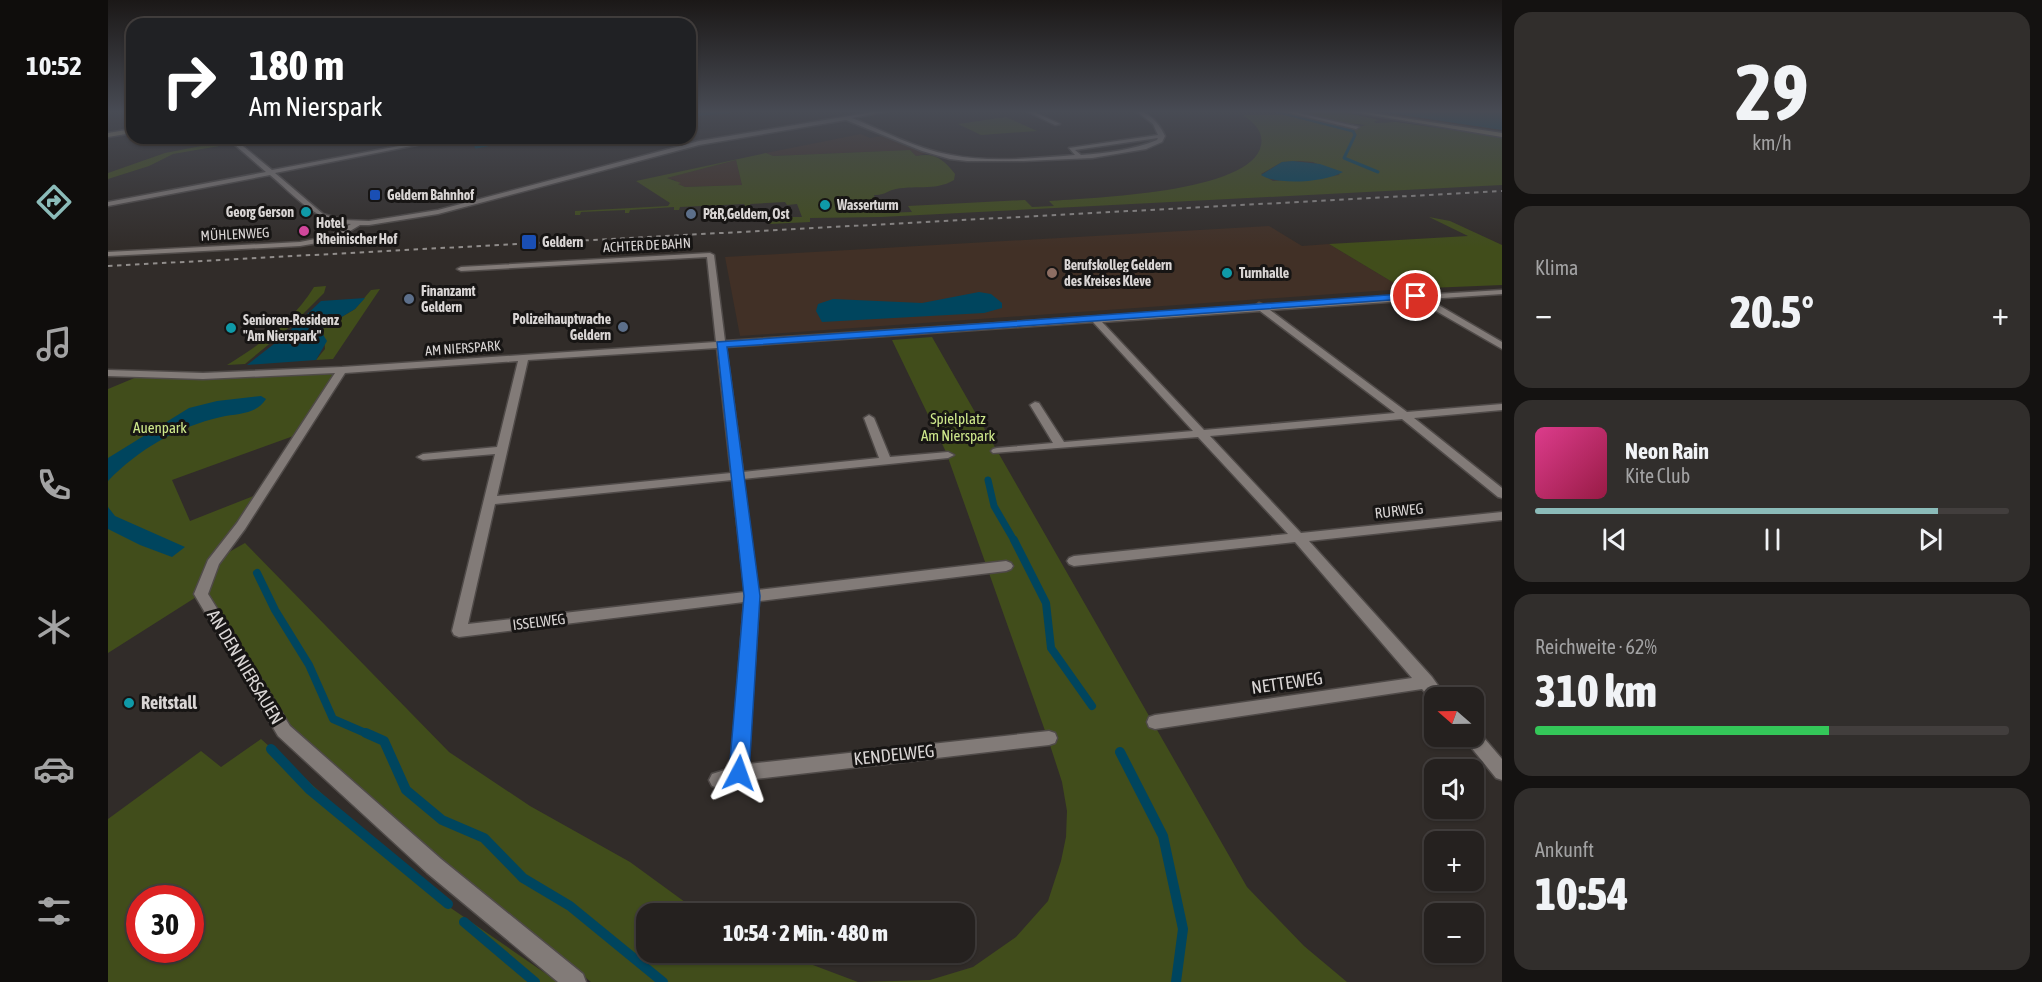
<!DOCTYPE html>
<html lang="de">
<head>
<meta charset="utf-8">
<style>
	body { margin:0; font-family:"Asap Condensed",sans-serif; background:#312e2c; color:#f1f3f6; height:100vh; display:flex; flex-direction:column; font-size:22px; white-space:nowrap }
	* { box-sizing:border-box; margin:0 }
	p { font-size:20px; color:#a3a3a4 }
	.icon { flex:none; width:33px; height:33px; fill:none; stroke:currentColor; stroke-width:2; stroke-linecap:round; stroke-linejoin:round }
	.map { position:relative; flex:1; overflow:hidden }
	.side { display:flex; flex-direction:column; gap:12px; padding:12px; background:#141211; width:540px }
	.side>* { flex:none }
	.guide { position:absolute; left:18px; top:18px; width:570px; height:126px; border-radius:18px; box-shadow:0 2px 4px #0004,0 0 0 2px #423e3d; background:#202124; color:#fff; overflow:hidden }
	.needle { width:39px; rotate:290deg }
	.tools { position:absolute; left:1316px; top:687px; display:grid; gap:12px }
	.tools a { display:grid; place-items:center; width:60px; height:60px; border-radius:12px; background:#25211f; box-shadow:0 2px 4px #0004,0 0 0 2px #423e3d; font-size:30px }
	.speed { position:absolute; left:18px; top:885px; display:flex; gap:12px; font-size:30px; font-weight:700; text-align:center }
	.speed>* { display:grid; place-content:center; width:78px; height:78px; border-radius:50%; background:#25211f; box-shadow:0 2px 4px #0004,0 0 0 2px #423e3d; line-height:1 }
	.speed .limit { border:9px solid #d22; background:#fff; color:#111 }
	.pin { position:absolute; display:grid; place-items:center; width:51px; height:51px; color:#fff; margin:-26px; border:3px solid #fff; border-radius:50%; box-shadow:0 2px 6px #0007 }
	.me { position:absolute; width:66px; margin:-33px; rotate:4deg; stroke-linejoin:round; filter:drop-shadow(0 0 4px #0008) }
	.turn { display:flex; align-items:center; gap:21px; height:126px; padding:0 24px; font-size:27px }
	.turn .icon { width:78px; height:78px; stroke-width:2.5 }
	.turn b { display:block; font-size:42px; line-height:51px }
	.big { font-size:45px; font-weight:800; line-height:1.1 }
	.side .widget { flex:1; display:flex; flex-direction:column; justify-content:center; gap:9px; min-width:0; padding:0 21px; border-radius:18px; background:#312e2c }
	.side .dial { align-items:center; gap:0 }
	.dial b { font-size:78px; line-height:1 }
	.song { display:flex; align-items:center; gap:18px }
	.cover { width:72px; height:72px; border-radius:9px; background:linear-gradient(135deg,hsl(330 70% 55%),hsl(340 70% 35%)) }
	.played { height:6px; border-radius:3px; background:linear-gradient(90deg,#8bbbb9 85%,#423e3d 85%) }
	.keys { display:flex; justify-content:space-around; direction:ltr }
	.heat { display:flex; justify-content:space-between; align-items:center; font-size:33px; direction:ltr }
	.charge { height:9px; border-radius:4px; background:linear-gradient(90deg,#34c759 62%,#423e3d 0) }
	.trip { position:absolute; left:528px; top:903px; width:339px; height:60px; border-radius:18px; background:#25211f; box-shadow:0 2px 4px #0004,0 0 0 2px #423e3d; font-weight:800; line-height:60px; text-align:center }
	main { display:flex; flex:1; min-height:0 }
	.menu { display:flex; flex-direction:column; width:108px; justify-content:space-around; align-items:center; background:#0f0d0c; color:#a3a3a4 }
	.menu .icon { width:42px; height:42px }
	.menu .selected { color:#8bbbb9 }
	.menu b { font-size:27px; color:#f1f3f6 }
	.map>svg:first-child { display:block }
</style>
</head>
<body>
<main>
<nav class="menu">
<b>10:52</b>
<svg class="icon selected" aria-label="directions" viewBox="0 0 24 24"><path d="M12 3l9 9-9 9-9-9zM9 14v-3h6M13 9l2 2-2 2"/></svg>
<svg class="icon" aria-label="music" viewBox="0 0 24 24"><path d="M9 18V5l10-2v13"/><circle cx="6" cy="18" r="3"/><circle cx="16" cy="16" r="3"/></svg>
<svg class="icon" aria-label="phone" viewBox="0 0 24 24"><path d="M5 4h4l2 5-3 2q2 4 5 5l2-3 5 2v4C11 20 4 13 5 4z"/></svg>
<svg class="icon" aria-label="climate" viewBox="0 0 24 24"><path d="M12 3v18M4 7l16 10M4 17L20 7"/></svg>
<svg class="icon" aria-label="car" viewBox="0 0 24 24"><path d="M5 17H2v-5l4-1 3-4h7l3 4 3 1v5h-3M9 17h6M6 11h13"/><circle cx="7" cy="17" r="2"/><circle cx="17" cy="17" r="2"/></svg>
<svg class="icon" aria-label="filters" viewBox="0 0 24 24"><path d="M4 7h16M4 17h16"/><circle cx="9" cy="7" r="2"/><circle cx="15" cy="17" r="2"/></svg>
</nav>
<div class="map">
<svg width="1394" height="982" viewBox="0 0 1394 982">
	<rect width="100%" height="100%" fill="#312c29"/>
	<g fill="#413026">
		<polygon points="753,134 762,138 774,136 820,153 808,156 802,150 665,156 658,153"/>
		<polygon points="628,160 634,185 577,187 569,184 567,180 558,178"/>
		<polygon points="1161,226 1194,246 1221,244 1296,289 632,336 617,257"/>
	</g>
	<g fill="#414d1b" fill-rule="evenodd">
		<path d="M1163,111L1246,128L1258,125L1228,122L1181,111H1231L1267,119L1270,120L1266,122L1268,123L1288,122L1394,137V185L773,217L702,218V222L661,224L660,222L684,220V217H694L689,204L679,205L677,202L642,204L643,207H638L636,204L572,207L571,210H566V207L522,210L521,213H517V210L473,212L472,215H467V211L560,206L562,203L528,181L658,153L665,156L802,150L808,156C826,152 836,159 847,174L846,180C826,192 805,184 784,190C777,193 774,195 766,195L772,213L804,212L800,206L917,200L924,207L946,206L941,201C981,198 1145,193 1153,145C1156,131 1145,122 1135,115H1176ZM628,160L634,185L577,187L570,184L573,183L559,178ZM1192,161L1205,162L1232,175L1165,181L1153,174L1174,162Z"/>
		<polygon points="898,117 929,131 873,135 850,124"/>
		<polygon points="114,142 117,145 65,154 41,166 0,179 0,173 57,153"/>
		<polygon points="1321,217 1342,221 1394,245 1394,285 1296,289 1221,244 1360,236"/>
		<path d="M218,286L216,293L183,326L137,364L119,365C152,345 186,320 206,287Z"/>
		<polygon points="272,289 225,359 208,360 217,349 215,328 247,309 263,290"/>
		<polygon points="824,337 1139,887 1196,946 1239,982 483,982 176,731 93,594 0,653 0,389 36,374 95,376 234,370 191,434 64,480 82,521 163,489 121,552 137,543 341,752 422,806 522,862 592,913 538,914 538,952 673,953 750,982 822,980 865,967 908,937 940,901 953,861 958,837 959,811 954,782 941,742 838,452 784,340"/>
		<path d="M153,739L337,904L450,982H0V819L93,751L113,767ZM32,898H82V950H32Z"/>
	</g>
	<g fill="#00455e">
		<polygon points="1267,111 1394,111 1394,130"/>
		<path d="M1185,161L1212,164L1235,172C1218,182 1170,186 1153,175L1174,162Z"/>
		<polygon points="871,292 883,294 894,303 894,308 876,313 714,322 708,311 710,304 725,299 814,303"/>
		<polygon points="257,298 247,309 215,328 214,333 219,341 208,360 139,365 175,337 213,301"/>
		<path d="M153,396L158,399C148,415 130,413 113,417C69,427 31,449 0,481V458L81,408L109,401Z"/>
		<polygon points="0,507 7,516 77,547 64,557 32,545 0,529"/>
	</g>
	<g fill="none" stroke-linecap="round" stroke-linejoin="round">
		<g stroke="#00455e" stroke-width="3">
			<polyline points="1167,111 1245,131 1247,135 1236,158 1270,172"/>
			<polyline points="582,115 620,112"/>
			<polyline points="407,139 416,138"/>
			<polyline points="368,147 394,142"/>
		</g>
		<polyline stroke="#00455e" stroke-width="7" points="880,480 886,506 907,542"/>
		<g stroke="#00455e" stroke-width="8">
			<polyline points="906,540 938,603 943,648 984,706"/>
			<polyline points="149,573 167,610 201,665 225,719 262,735"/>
		</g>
		<g stroke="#00455e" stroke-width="10">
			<polyline points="258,733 276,741 298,790 334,820 376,838 415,878 462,906 555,982"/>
			<polyline points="163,749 202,790 340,904"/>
			<polyline points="1012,752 1055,836 1075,929 1068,982"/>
			<polyline points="356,922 427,982"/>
		</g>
		<defs>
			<g id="street">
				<path d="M771,111H781L744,118C776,131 808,149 843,155C883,163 927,158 967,155L961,148L1050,135L1045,124L1028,111C1041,111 1052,125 1057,136L1054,142L1038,149L984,158L916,161H859L842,159L814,151L738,120L591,145L330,214L261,225H252L227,240L192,246L0,256V252L192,242L222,236L243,224C209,223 186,195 162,175L0,206V202L158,172L119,138H125L164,170L333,138H344L167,173L215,214L236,220L261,221L330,210L591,141ZM1050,138L1049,140C1025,150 999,153 973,155L967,150Z"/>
				<polygon points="918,111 924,111 952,124 947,125"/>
				<polygon points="1174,111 1182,111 1251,127 1248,129"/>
				<path d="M602,253L606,255L617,341L1147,306L1151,303L1156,305L1304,296L1308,294L1312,295L1394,290V294L1320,299L1394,342V349L1309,300L1162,310L1299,412L1394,404V410L1306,418L1394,488V498L1390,497L1294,419L1102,436L1193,533L1394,512V520L1201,541L1324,677L1339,698H1326V703L1314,689L1047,729L1041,727L1039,722L1041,717L1047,715L1304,678L1187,542L966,566L961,564L959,561L961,558L966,556L1180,534L1090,437L885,453L883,451L885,449L889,448L945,443L922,405L927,402L931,403L956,442L1085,431L985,322L618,347L635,472L771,458L756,418L761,415L766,418L782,457L840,452L846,455L840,458L635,479L650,590L898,561L903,563L905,566L903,569L898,571L651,601L640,764L941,731L947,733L949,738L947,743L941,745L631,781L610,788L604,786L601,780L604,774L623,768L636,602L351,637L346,635L344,631L387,454L315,460L309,457L315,454L389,447L410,361L237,373L137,529L111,564L100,594L182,726L333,859L475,974L478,982H450L319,873L170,736L86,594L100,560L129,523L227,373L95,379L0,376V370L95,373L234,367L608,342L599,257L353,271L349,269L353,267ZM1152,311L1287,413L1096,430L994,322ZM609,348L623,473L389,496L420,360ZM624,480L637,592L360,624L387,504Z"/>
				<polygon points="1365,729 1370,731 1394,759 1394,780 1388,778 1358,741 1356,736 1365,736"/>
			</g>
			<g id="secondary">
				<polygon points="1239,111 1250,111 1394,133 1394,137"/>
				<polygon points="24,129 24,133 0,137 0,133"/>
			</g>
		</defs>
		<use href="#street" stroke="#4f4a48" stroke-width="3"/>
		<use href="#secondary" stroke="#4f4a48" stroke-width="3"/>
		<use href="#street" fill="#827b78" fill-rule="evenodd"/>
		<use href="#secondary" fill="#94886c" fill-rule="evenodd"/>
		<polyline stroke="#918d8b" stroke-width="2" stroke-dasharray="4.5 4.5" stroke-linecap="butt" points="0,266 1394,191"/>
	</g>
	<linearGradient id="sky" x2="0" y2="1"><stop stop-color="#1b1817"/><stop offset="0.45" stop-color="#484b54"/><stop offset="1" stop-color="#484b54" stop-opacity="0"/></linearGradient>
	<rect width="1394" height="248" fill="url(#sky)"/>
	<polygon fill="#1a73e8" stroke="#114b97" stroke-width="1.5" points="1308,293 1312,296 1311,298 619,347 652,596 641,773 638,779 631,782 624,779 621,773 636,596 609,342"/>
	<g fill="#1a4fb4" stroke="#171514" stroke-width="2">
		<rect x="261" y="189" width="12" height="12" rx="3"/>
		<rect x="413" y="234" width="16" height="16" rx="3"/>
	</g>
	<g fill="#0f9aa8" stroke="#171514" stroke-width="2">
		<circle cx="717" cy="205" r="6"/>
		<circle cx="198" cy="212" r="6"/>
		<circle cx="1119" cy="273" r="6"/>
		<circle cx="123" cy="328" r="6"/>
		<circle cx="21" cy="703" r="6"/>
	</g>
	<g fill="#5c6f8a" stroke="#171514" stroke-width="2">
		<circle cx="583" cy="214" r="6"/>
		<circle cx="301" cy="299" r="6"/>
		<circle cx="515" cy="327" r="6"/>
	</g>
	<circle fill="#d1479c" stroke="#171514" stroke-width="2" cx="196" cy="231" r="6"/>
	<circle fill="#8d6e63" stroke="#171514" stroke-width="2" cx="944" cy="273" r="6"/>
	<g text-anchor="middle" stroke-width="6" stroke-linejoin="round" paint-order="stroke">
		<g font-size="14" font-weight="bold" fill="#d9d5d4" stroke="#171514" text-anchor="start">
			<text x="279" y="200">Geldern Bahnhof</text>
			<text x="729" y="210">Wasserturm</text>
			<text x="186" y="217" text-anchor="end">Georg Gerson</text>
			<text x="595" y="219">P&amp;R,Geldern, Ost</text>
			<text x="208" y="228">Hotel<tspan x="208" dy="16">Rheinischer Hof</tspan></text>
			<text x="434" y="247">Geldern</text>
			<text x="956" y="270">Berufskolleg Geldern<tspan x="956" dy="16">des Kreises Kleve</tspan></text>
			<text x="1131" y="278">Turnhalle</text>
			<text x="313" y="296">Finanzamt<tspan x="313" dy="16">Geldern</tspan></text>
			<text x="503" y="324" text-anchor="end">Polizeihauptwache<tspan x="503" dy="16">Geldern</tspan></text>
			<text x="135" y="325">Senioren-Residenz<tspan x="135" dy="16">"Am Nierspark"</tspan></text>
		</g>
		<g font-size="14" fill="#d9d5d4" stroke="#171514">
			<text transform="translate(127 234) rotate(-3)" y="5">MÜHLENWEG</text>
			<text transform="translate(539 245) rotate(-3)" y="5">ACHTER DE BAHN</text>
			<text transform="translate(355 348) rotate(-4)" y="5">AM NIERSPARK</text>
		</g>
		<g font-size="15" fill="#cee88b" stroke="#171514">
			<text x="850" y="424">Spielplatz<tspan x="850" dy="17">Am Nierspark</tspan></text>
			<text x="52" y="433">Auenpark</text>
		</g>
		<g font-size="15" fill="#d9d5d4" stroke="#171514">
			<text transform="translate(1291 511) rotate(-6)" y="5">RURWEG</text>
			<text transform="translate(431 622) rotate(-7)" y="5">ISSELWEG</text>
		</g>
		<g font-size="18" fill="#d9d5d4" stroke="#171514">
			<text transform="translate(137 667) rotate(59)" y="6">AN DEN NIERSAUEN</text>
			<text transform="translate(1179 683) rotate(-8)" y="6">NETTEWEG</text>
			<text transform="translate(786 755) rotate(-6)" y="6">KENDELWEG</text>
		</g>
		<g font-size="18" font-weight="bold" fill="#d9d5d4" stroke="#171514" text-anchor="start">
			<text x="33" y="709">Reitstall</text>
		</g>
	</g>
</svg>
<div class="tools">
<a><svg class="needle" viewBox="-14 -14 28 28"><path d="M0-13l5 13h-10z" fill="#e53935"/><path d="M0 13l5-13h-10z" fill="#a3a3a4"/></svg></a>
<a><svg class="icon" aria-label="sound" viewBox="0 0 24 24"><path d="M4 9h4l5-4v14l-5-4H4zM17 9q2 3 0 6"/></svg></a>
<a>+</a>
<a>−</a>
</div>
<div class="speed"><div class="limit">30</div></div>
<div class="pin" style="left:1308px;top:296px;background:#d93025"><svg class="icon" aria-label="arrive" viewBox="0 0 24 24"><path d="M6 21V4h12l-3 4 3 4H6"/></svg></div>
<svg class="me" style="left:631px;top:773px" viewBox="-20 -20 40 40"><path d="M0-17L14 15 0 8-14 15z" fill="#1a73e8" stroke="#fff" stroke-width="4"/></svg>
<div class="trip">10:54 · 2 Min. · 480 m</div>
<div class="guide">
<div class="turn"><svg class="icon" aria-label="right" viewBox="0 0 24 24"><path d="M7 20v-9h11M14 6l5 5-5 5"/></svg><div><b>180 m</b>Am Nierspark</div></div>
</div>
</div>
<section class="side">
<div class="widget dial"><b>29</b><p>km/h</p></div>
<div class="widget"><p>Klima</p>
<div class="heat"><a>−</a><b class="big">20.5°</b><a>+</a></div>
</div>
<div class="widget">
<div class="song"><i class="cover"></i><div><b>Neon Rain</b><p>Kite Club</p></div></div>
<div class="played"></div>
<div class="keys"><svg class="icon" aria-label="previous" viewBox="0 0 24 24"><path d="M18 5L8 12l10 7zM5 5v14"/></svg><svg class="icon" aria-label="pause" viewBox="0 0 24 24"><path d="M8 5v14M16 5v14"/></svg><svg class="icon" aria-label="next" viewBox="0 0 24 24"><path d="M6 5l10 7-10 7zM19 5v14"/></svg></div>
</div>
<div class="widget"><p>Reichweite · 62%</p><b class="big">310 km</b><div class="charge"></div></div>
<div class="widget"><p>Ankunft</p><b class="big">10:54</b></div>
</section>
</main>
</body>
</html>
